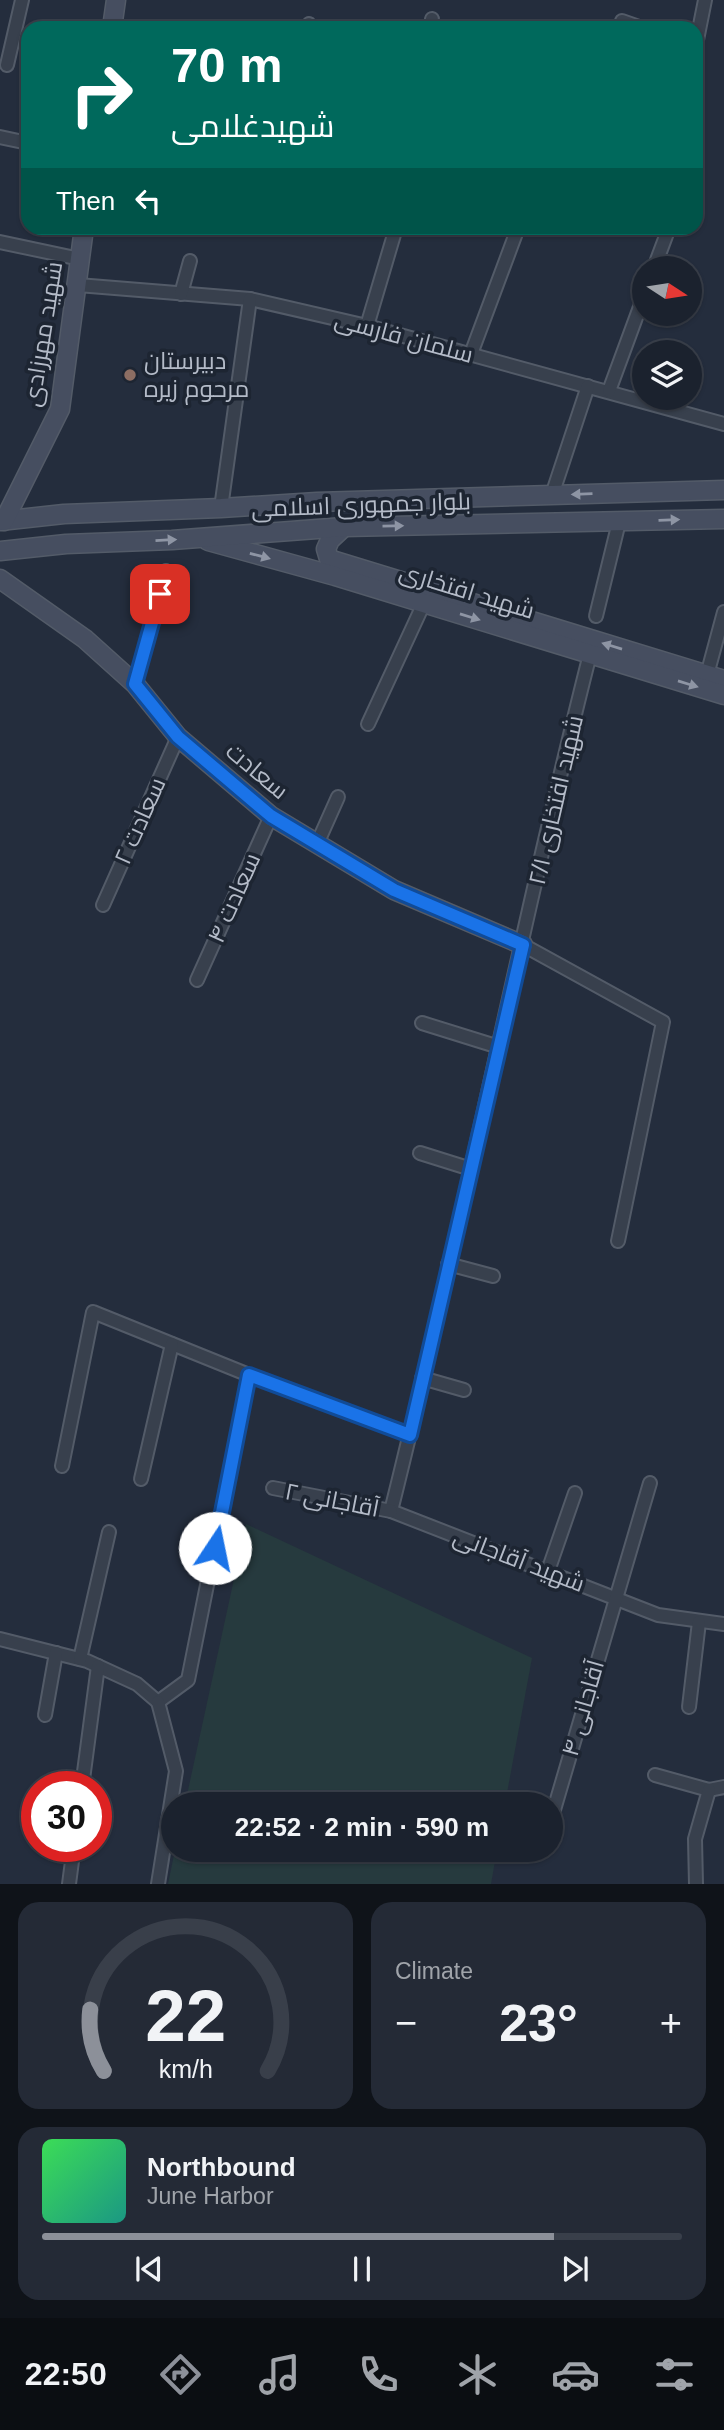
<!DOCTYPE html>
<html lang="en">
<head>
<meta charset="utf-8">
<style>
	body { margin:0; font-family:Arial,Cairo,sans-serif; background:#242a36; color:#f1f3f6; height:100vh; display:flex; flex-direction:column; font-size:26px; white-space:nowrap }
	* { box-sizing:border-box; margin:0 }
	p { font-size:23px; color:#a0a4aa }
	.icon { flex:none; width:38px; height:38px; fill:none; stroke:currentColor; stroke-width:2; stroke-linecap:round; stroke-linejoin:round }
	.map { position:relative; height:1884px; overflow:hidden }
	.drawer { display:flex; flex-direction:column; gap:18px; padding:18px; background:#0f1319; flex:1 }
	.drawer>* { flex:none }
	.hud { position:absolute; left:21px; top:21px; width:682px; height:214px; border-radius:21px; box-shadow:0 2px 5px #0004,0 0 0 2px #393f4a; background:#00695c; color:#fff; overflow:hidden }
	.needle { width:46px; rotate:102deg }
	.controls { position:absolute; left:632px; top:256px; display:grid; gap:14px }
	.controls a { display:grid; place-items:center; width:70px; height:70px; border-radius:50%; background:#1b222e; box-shadow:0 2px 5px #0004,0 0 0 2px #393f4a; font-size:35px }
	.speed { position:absolute; left:21px; top:1771px; display:flex; gap:14px; font-size:35px; font-weight:700; text-align:center }
	.speed>* { display:grid; place-content:center; width:91px; height:91px; border-radius:50%; background:#1b222e; box-shadow:0 2px 5px #0004,0 0 0 2px #393f4a; line-height:1 }
	.speed .limit { border:10px solid #d22; background:#fff; color:#111 }
	.pin { position:absolute; display:grid; place-items:center; width:60px; height:60px; color:#fff; margin:-30px; border-radius:14px; box-shadow:0 4px 10px #0006 }
	.me { position:absolute; width:77px; margin:-38px; rotate:11deg; stroke-linejoin:round; filter:drop-shadow(0 0 5px #0008) }
	.turn { display:flex; align-items:center; gap:24px; height:147px; padding:0 35px; font-size:32px }
	.turn .icon { width:91px; height:91px; stroke-width:2.5 }
	.turn b { display:block; font-size:49px; line-height:60px }
	.then { display:flex; align-items:center; height:66px; padding:0 35px; background:#0003; gap:14px; font-size:26px }
	.big { font-size:52px; font-weight:800; line-height:1.1 }
	.drawer .tile { flex:1; display:flex; flex-direction:column; justify-content:center; gap:10px; min-width:0; padding:0 24px; border-radius:21px; background:#242a36 }
	.drawer .dial { align-items:center; gap:0 }
	.dial svg { height:182px; overflow:visible; fill:none; stroke:#393f4a; stroke-width:7; stroke-linecap:round; text-anchor:middle }
	.dial text { fill:#f1f3f6; stroke:none }
	.song { display:flex; align-items:center; gap:21px }
	.cover { width:84px; height:84px; border-radius:10px; background:linear-gradient(135deg,hsl(130 70% 55%),hsl(170 70% 35%)) }
	.played { height:7px; border-radius:4px; background:linear-gradient(90deg,#8c9099 80%,#393f4a 80%) }
	.keys { display:flex; justify-content:space-around; direction:ltr }
	.heat { display:flex; justify-content:space-between; align-items:center; font-size:38px; direction:ltr }
	.drawer .tiles { flex:1; display:grid; gap:18px; grid-template-columns:1fr 1fr }
	.tile:last-child { grid-column:span 2 }
	.trip { position:absolute; left:161px; top:1792px; width:402px; height:70px; border-radius:35px; background:#1b222e; box-shadow:0 2px 5px #0004,0 0 0 2px #393f4a; font-weight:800; line-height:70px; text-align:center }
	.tab-bar { display:flex; height:112px; justify-content:space-around; align-items:center; background:#0b0e12; color:#a0a4aa }
	.tab-bar .icon { width:49px; height:49px }
	.tab-bar .selected { color:#8c9099 }
	.tab-bar b { font-size:32px; color:#f1f3f6 }
	.map>svg:first-child { display:block }
</style>
</head>
<body>
<div class="map">
<svg width="724" height="1884" viewBox="0 0 724 1884">
	<rect width="100%" height="100%" fill="#242d3d"/>
	<g fill="#263a3e">
		<polygon points="246,1524 532,1658 505,1804 185,1804"/>
		<polygon points="175,1850 497,1850 491,1884 168,1884"/>
	</g>
	<g fill="none" stroke-linecap="round" stroke-linejoin="round">
		<defs>
			<g id="street">
				<polyline points="622,21 642,28"/>
				<polyline points="308,28 309,24"/>
				<polyline points="431,28 432,19"/>
				<polyline points="696,45 705,0"/>
				<polyline points="7,65 22,0"/>
				<polyline points="0,137 28,143"/>
				<polyline points="0,242 80,259"/>
				<polyline points="654,268 669,228"/>
				<polyline points="78,285 250,299 367,326 724,424"/>
				<polyline points="181,294 190,261"/>
				<polyline points="367,326 396,228"/>
				<polyline points="471,354 518,228"/>
				<polyline points="609,391 644,296"/>
				<polyline points="552,495 588,386"/>
				<polyline points="221,508 250,299"/>
				<polyline points="596,616 619,522"/>
				<path d="M590,654C518,939 462,1227 391,1511L658,1615L724,1624"/>
				<polyline points="707,675 724,612"/>
				<polyline points="135,684 166,571"/>
				<polyline points="368,724 424,603"/>
				<polyline points="317,844 338,797"/>
				<polyline points="103,905 178,737"/>
				<polyline points="523,945 663,1022 618,1241"/>
				<polyline points="197,980 271,816"/>
				<polyline points="422,1023 499,1047"/>
				<polyline points="420,1153 471,1169"/>
				<polyline points="448,1264 493,1276"/>
				<polyline points="422,1378 464,1390"/>
				<polyline points="62,1466 93,1312 249,1375 410,1435"/>
				<polyline points="141,1479 172,1344"/>
				<polyline points="273,1488 391,1511"/>
				<polyline points="548,1571 575,1493"/>
				<polyline points="0,1639 87,1661 137,1684 158,1702"/>
				<polyline points="80,1659 109,1532"/>
				<polyline points="158,1702 188,1680 249,1375"/>
				<polyline points="158,1702 176,1771 158,1884"/>
				<polyline points="689,1707 699,1622"/>
				<polyline points="45,1715 56,1653"/>
				<polyline points="655,1775 709,1790 724,1787"/>
				<polyline points="82,1787 98,1666"/>
				<polyline points="551,1820 650,1483"/>
				<polyline points="69,1884 74,1846"/>
				<polyline points="696,1884 695,1839 709,1790"/>
			</g>
			<g id="secondary">
				<polyline points="112,28 116,0"/>
				<polyline points="0,521 64,514 221,508 317,502 724,490"/>
				<polyline points="4,521 60,409 84,228"/>
				<polyline points="344,527 330,540 326,549 329,559 724,680"/>
				<polyline points="208,541 335,576 724,695"/>
				<polyline points="0,551 66,544 172,540 344,527 724,519"/>
				<polyline points="0,579 85,639 135,684 178,737 271,816 394,890 523,945"/>
			</g>
		</defs>
		<use href="#street" stroke="#535b68" stroke-width="16"/>
		<use href="#secondary" stroke="#535b68" stroke-width="21"/>
		<use href="#street" stroke="#38404d" stroke-width="12"/>
		<use href="#secondary" stroke="#464e60" stroke-width="18"/>
	</g>
	<defs><path id="oneway-solid" d="M-6-.8H1V-3.2L6.5 0L1 3.2V.8H-6Z" transform="scale(1.75)"/></defs>
	<g fill="#8e95a4">
		<use href="#oneway-solid" transform="translate(582 494) rotate(178)"/>
		<use href="#oneway-solid" transform="translate(669 520) rotate(-2)"/>
		<use href="#oneway-solid" transform="translate(393 526) rotate(-1)"/>
		<use href="#oneway-solid" transform="translate(166 540) rotate(-3)"/>
		<use href="#oneway-solid" transform="translate(260 556) rotate(15)"/>
		<use href="#oneway-solid" transform="translate(470 617) rotate(17)"/>
		<use href="#oneway-solid" transform="translate(612 646) rotate(-163)"/>
		<use href="#oneway-solid" transform="translate(688 684) rotate(17)"/>
	</g>
	<g fill="none" stroke-linecap="round" stroke-linejoin="round">
		<defs>
			<polyline id="route" points="160,594 135,684 178,737 271,816 394,890 523,945 410,1435 249,1375 215,1548"/>
		</defs>
		<use href="#route" stroke="#114b97" stroke-width="18"/>
		<use href="#route" stroke="#1a73e8" stroke-width="12"/>
	</g>
	<circle fill="#8d6e63" stroke="#1d2532" stroke-width="2.5" cx="130" cy="375" r="7"/>
	<g text-anchor="middle" stroke-width="7" stroke-linejoin="round" paint-order="stroke">
		<g font-size="24" fill="#b4bbc8" stroke="#1d2532">
			<text transform="translate(43 334) rotate(-81)" y="8">شهید مهرزادی</text>
			<text transform="translate(404 337) rotate(15)" y="8">سلمان فارسی</text>
			<text transform="translate(361 505) rotate(-2)" y="8">بلوار جمهوری اسلامی</text>
			<text transform="translate(467 591) rotate(17)" y="8">شهید افتخاری</text>
			<text transform="translate(257 771) rotate(40)" y="8">سعادت</text>
			<text transform="translate(556 800) rotate(-77)" y="8">شهید افتخاری ۲/۱</text>
			<text transform="translate(140 821) rotate(-66)" y="8">سعادت ۲</text>
			<text transform="translate(234 898) rotate(-66)" y="8">سعادت ۴</text>
			<text transform="translate(332 1500) rotate(11)" y="8">آقاجانی ۲</text>
			<text transform="translate(519 1560) rotate(21)" y="8">شهید آقاجانی</text>
			<text transform="translate(583 1708) rotate(-74)" y="8">آقاجانی ۴</text>
		</g>
		<g font-size="24" fill="#b4bbc8" stroke="#1d2532" text-anchor="start">
			<text x="144" y="369">دبیرستان<tspan x="144" dy="28">مرحوم زیره</tspan></text>
		</g>
	</g>
</svg>
<div class="controls">
<a><svg class="needle" viewBox="-14 -14 28 28"><path d="M0-13l5 13h-10z" fill="#e53935"/><path d="M0 13l5-13h-10z" fill="#a0a4aa"/></svg></a>
<a><svg class="icon" aria-label="layers" viewBox="0 0 24 24"><path d="M12 4l9 5-9 5-9-5zM3 14l9 5 9-5"/></svg></a>
</div>
<div class="speed"><div class="limit">30</div></div>
<div class="pin" style="left:160px;top:594px;background:#d93025"><svg class="icon" aria-label="arrive" viewBox="0 0 24 24"><path d="M6 21V4h12l-3 4 3 4H6"/></svg></div>
<svg class="me" style="left:215px;top:1548px" viewBox="-20 -20 40 40"><circle r="19" fill="#fff"/><path d="M0-13L10 11 0 6-10 11z" fill="#1a73e8"/></svg>
<div class="trip">22:52 · 2 min · 590 m</div>
<div class="hud">
<div class="turn"><svg class="icon" aria-label="right" viewBox="0 0 24 24"><path d="M7 20v-9h11M14 6l5 5-5 5"/></svg><div><b>70 m</b>شهیدغلامی</div></div>
<div class="then">Then<svg class="icon" aria-label="left" viewBox="0 0 24 24"><path d="M17 20v-9H6M10 6l-5 5 5 5"/></svg></div>
</div>
</div>
<section class="drawer">
<div class="tiles">
<div class="tile dial"><svg viewBox="0 0 100 80">
<path d="M14 69A42 42 0 1 1 86 69"/>
<path d="M14 69A42 42 0 0 1 8 42" stroke="#8c9099"/>
<text x="50" y="56" font-size="32" font-weight="700">22</text>
<text x="50" y="72" font-size="11">km/h</text>
</svg></div>
<div class="tile"><p>Climate</p>
<div class="heat"><a>−</a><b class="big">23°</b><a>+</a></div>
</div>
<div class="tile">
<div class="song"><i class="cover"></i><div><b>Northbound</b><p>June Harbor</p></div></div>
<div class="played"></div>
<div class="keys"><svg class="icon" aria-label="previous" viewBox="0 0 24 24"><path d="M18 5L8 12l10 7zM5 5v14"/></svg><svg class="icon" aria-label="pause" viewBox="0 0 24 24"><path d="M8 5v14M16 5v14"/></svg><svg class="icon" aria-label="next" viewBox="0 0 24 24"><path d="M6 5l10 7-10 7zM19 5v14"/></svg></div>
</div>
</div>
</section>
<nav class="tab-bar">
<b>22:50</b>
<svg class="icon selected" aria-label="directions" viewBox="0 0 24 24"><path d="M12 3l9 9-9 9-9-9zM9 14v-3h6M13 9l2 2-2 2"/></svg>
<svg class="icon" aria-label="music" viewBox="0 0 24 24"><path d="M9 18V5l10-2v13"/><circle cx="6" cy="18" r="3"/><circle cx="16" cy="16" r="3"/></svg>
<svg class="icon" aria-label="phone" viewBox="0 0 24 24"><path d="M5 4h4l2 5-3 2q2 4 5 5l2-3 5 2v4C11 20 4 13 5 4z"/></svg>
<svg class="icon" aria-label="climate" viewBox="0 0 24 24"><path d="M12 3v18M4 7l16 10M4 17L20 7"/></svg>
<svg class="icon" aria-label="car" viewBox="0 0 24 24"><path d="M5 17H2v-5l4-1 3-4h7l3 4 3 1v5h-3M9 17h6M6 11h13"/><circle cx="7" cy="17" r="2"/><circle cx="17" cy="17" r="2"/></svg>
<svg class="icon" aria-label="filters" viewBox="0 0 24 24"><path d="M4 7h16M4 17h16"/><circle cx="9" cy="7" r="2"/><circle cx="15" cy="17" r="2"/></svg>
</nav>
</body>
</html>
